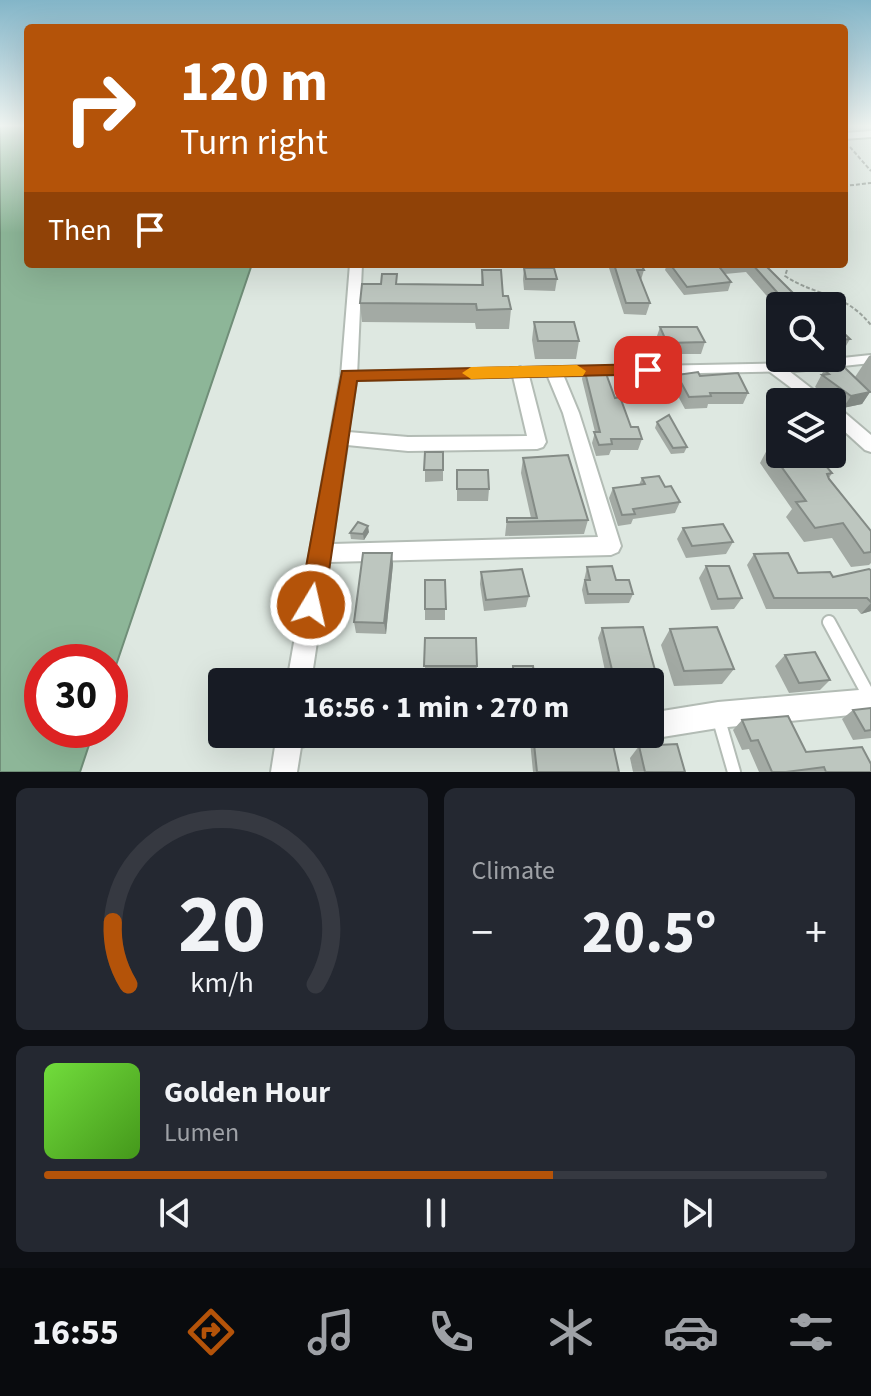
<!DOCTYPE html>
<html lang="en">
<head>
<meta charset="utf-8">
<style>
	body { margin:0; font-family:"Source Sans 3",sans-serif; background:#242831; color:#f1f3f6; height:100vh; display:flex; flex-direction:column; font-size:30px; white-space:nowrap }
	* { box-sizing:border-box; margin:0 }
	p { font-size:26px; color:#9ea1a6 }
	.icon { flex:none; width:44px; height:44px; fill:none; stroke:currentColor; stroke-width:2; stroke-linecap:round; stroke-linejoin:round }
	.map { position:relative; height:772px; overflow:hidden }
	.drawer { display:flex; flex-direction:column; gap:16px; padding:16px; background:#0d0f14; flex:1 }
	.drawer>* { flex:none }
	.top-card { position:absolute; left:24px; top:24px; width:824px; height:244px; border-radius:8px; box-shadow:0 8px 32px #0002; background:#b45309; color:#fff; overflow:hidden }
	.tools { position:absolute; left:766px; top:292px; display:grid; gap:16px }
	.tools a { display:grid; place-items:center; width:80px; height:80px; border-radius:8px; background:#171b24; box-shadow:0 8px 32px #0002; font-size:40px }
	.speed { position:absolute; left:24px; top:644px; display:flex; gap:16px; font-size:40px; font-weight:700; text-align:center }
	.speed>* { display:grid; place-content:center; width:104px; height:104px; border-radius:50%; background:#171b24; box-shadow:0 8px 32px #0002; line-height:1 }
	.speed .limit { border:12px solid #d22; background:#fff; color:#111 }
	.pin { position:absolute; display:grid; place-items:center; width:68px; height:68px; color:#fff; margin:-34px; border-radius:16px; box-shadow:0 4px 12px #0006 }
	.me { position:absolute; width:88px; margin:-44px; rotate:9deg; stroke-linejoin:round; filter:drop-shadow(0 0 6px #0008) }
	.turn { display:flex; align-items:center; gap:28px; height:168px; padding:0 24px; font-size:36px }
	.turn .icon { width:104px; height:104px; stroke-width:2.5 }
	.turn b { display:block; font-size:56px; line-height:68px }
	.then { display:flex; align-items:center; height:76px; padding:0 24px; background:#0003; gap:16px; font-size:30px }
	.big { font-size:60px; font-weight:700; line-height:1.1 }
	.drawer .widget { flex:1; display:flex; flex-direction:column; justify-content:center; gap:12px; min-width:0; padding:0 28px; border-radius:12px; background:#242831 }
	.drawer .dial { align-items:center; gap:0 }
	.dial svg { height:208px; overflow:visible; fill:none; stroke:#363941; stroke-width:7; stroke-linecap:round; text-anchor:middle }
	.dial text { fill:#f1f3f6; stroke:none }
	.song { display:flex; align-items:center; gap:24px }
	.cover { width:96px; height:96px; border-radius:12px; background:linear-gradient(135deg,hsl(100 70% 55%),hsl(100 70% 35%)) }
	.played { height:8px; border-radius:4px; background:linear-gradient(90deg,#b45309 65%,#363941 65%) }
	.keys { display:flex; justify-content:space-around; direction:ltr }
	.heat { display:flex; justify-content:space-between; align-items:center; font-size:44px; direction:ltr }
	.drawer .tiles { flex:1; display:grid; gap:16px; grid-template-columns:1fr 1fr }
	.widget:last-child { grid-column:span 2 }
	.trip { position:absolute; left:208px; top:668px; width:456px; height:80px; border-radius:8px; background:#171b24; box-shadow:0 8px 32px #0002; font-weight:700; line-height:80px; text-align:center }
	.menu { display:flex; height:128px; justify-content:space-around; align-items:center; background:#090b0e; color:#9ea1a6 }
	.menu .icon { width:56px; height:56px }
	.menu .active { color:#b45309 }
	.menu b { font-size:36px; color:#f1f3f6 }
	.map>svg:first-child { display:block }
</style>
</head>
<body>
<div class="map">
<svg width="871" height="772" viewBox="0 0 871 772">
	<rect width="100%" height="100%" fill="#dee8e1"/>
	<polygon fill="#8db698" stroke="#708e78" stroke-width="2" points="0,125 28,125 28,264 252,264 110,683 110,662 42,662 42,730 94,730 80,772 0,772"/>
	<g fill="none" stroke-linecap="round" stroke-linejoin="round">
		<defs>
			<polyline id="service-far1" points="349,376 796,367 871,359"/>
			<g id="service">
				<polyline points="829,622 869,696"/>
				<polyline points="719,720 734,772"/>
			</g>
			<g id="minor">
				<polygon points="871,131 871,137 844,139 844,133"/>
				<polygon points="350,264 362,264 357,376 348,432 408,437 527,436 512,372 520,367 528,372 546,442 543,447 537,449 408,451 347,445 332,544 598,537 563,413 546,372 554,367 562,372 579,413 621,546 618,552 611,555 329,562 311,682 287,682 341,376"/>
				<polygon points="775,363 780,364 829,402 810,402 770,372 767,368 770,364"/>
				<polygon points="832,405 838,407 871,435 871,452 865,450 832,420"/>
				<polygon points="871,689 871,713 718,728 650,739 641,734 650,734 650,713 718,702"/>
				<polygon points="277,734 320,734 316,743 301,747 297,772 271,772"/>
			</g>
		</defs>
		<use href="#service-far1" stroke="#b3bcb5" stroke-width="12"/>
		<use href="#service" stroke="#b3bcb5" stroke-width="16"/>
		<use href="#minor" stroke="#b3bcb5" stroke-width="4"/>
		<g stroke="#9da59f" stroke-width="2" stroke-dasharray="4 2" stroke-linecap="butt">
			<polyline points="850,147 871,171"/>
			<polyline points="844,186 871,183"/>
			<path d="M787,270L785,276C819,298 843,291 871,325"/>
		</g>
		<use href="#service-far1" stroke="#fff" stroke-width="8"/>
		<use href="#service" stroke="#fff" stroke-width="12"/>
		<use href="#minor" fill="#fff" fill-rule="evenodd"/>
	</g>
	<g fill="#a3aaa4">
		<polygon points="610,264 641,264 644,270 641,280 650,303 646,315 624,314 609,268"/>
		<polygon points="667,264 764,264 798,298 794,306 780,306 780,309 778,309 746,272 725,274 731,282 728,291 684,295 665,270"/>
		<polygon points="524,268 557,279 555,291 524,290 523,279"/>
		<polygon points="482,270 503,296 511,309 509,329 476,329 475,323 362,322 360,303 381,284 397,274 397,284 481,285"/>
		<polygon points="830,302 843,313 837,325 835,325 850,339 843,351 832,352 832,306 802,306 803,305"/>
		<polygon points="534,322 579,341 576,359 535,359 532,340"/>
		<polygon points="660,327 705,342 701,354 663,354 656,339"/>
		<polygon points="871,355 871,393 870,392 862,404 843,408 815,387 824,370 865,388 855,377 869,356"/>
		<polygon points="584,368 615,398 631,427 642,439 638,450 611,450 609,455 596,456 592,443 595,432 582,379"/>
		<polygon points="677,375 700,376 748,393 743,404 708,404 707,408 685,409 673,387"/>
		<polygon points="657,422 687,447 684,453 671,454 655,428"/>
		<polygon points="768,448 829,458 825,465 832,473 829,478 871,531 871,563 869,565 851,567 832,538 804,542 786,517 792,509 760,463"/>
		<polygon points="425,452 443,452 443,481 425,482"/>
		<polygon points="523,458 588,520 584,534 505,536 507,518 531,518 521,473"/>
		<polygon points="457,470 489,489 488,501 457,501"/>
		<polygon points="642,478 665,487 680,502 675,513 633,519 631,524 618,526 609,498 613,488 639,485"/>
		<polygon points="683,528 733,542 726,554 686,558 677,539"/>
		<polygon points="369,532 364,540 351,539 350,533"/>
		<polygon points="754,554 798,573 833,577 871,570 871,611 861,614 857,609 766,609 747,565"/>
		<polygon points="393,564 386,634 356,633 354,622"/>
		<polygon points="706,566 742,598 734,609 711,610 699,578"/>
		<polygon points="587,567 616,580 633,594 629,603 585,604 582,590"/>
		<polygon points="481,572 529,596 526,607 484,611 480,584"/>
		<rect x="425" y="580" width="20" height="40"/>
		<polygon points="602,628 655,670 649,680 607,680 598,638"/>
		<polygon points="670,629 734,669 722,684 674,686 661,645"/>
		<polygon points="425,638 477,666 476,676 425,676"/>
		<polygon points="785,655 830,680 820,690 789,693 775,666"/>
		<polygon points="513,666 535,682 511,682 510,676"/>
		<polygon points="871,708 871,738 853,740 842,719 853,710"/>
		<polygon points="742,720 806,752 871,772 759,772 749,749 742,750 733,730"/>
		<polygon points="532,734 577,734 578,740 619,772 533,772 530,741"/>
		<polygon points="639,746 685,772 633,772 630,758"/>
	</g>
	<g fill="#848b86">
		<polygon points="870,392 862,404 843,408 851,396"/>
		<polygon points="368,526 369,532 364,540 363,534"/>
		<polygon points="392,553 393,564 386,634 384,623"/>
		<polygon points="871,603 871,611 861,614"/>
	</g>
	<g fill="#bdc6bf" stroke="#848b86" stroke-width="2">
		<polygon points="614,264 641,264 644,270 637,270 650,303 626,303"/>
		<polygon points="670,264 717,264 731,282 687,287"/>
		<polygon points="752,264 764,264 798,298 783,299"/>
		<polygon points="524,268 554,268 557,279 526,279"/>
		<polygon points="482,270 501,270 503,296 508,296 511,309 477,310 476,304 360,303 362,284 381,284 382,274 397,274 396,284 483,285"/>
		<polygon points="830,302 843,313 832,314 832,306 804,306 803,305"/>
		<polygon points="534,322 574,322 579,341 538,341"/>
		<polygon points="834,324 850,339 832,341 832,325"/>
		<polygon points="660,327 697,327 705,342 667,343"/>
		<polygon points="843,366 870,392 851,396 822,375 829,374 824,370"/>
		<polygon points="584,368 604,368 615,398 620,397 631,427 638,427 642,439 611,439 612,444 599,445 594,432 600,432"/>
		<polygon points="698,372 700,376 738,373 748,393 710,393 711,396 689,397 677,375"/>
		<polygon points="669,415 687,447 673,448 657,422"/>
		<polygon points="780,447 780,454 826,454 829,458 820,459 832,473 827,474 829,479 871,531 871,552 864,553 843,523 815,528 796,502 806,501 768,448"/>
		<polygon points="425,452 443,452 443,470 424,470"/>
		<polygon points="568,455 588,520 507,522 507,518 537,518 523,458"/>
		<polygon points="457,470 488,470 489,489 457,489"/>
		<polygon points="659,476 665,487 671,486 680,502 633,509 635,514 622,515 613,488 645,484 642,478"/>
		<polygon points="358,522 368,526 363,534 350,533"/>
		<polygon points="723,524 733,542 692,546 683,528"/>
		<polygon points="363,553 392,553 384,623 354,622"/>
		<polygon points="788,553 798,573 830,572 833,577 869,569 871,570 871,602 867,598 774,598 754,554"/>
		<polygon points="612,566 616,580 629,580 633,594 588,594 585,580 590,580 587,567"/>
		<polygon points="706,566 729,566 742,598 718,599"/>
		<polygon points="522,569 529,596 486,600 481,572"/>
		<polygon points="425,580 445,580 446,609 425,609"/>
		<polygon points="643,627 655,670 612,670 602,628"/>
		<polygon points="717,627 734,669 684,671 670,629"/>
		<polygon points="425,638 476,638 477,666 424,666"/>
		<polygon points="815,652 830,680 799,683 785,655"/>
		<polygon points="513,666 533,666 535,682 514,682"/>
		<polygon points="871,708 871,730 865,731 853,710"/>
		<polygon points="788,716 806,752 862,747 871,764 871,772 826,772 824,767 786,772 772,772 758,740 751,741 742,720"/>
		<polygon points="533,734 577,734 578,740 612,740 619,772 537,772"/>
		<polygon points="677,744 685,772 645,772 639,746"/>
	</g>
	<linearGradient id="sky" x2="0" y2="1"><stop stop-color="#83b5c8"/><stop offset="0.54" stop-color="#f0f5f2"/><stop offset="1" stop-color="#f0f5f2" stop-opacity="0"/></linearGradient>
	<rect width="871" height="233" fill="url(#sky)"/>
	<polygon fill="#b45309" stroke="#753606" stroke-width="2" points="648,364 657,370 655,374 357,381 324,605 320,613 311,616 303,613 299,605 342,371"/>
	<polygon fill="#f59e0b" points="577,365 586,371 583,376 471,379 462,373 471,367"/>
</svg>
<div class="tools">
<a><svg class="icon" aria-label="search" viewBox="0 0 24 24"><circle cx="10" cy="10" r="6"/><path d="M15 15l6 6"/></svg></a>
<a><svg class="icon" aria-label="layers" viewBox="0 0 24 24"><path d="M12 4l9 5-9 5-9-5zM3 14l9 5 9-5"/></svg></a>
</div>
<div class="speed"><div class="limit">30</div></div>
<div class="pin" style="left:648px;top:370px;background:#d93025"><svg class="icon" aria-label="arrive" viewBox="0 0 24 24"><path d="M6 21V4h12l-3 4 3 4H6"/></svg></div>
<svg class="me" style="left:311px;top:605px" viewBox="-20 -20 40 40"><circle r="17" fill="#b45309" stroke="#fff" stroke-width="3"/><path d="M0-11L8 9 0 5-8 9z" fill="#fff"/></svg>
<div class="trip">16:56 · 1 min · 270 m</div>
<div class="top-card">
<div class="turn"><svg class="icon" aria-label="right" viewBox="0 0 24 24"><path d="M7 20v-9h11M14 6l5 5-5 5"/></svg><div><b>120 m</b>Turn right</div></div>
<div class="then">Then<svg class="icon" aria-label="arrive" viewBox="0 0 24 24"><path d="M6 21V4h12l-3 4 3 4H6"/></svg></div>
</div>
</div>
<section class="drawer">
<div class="tiles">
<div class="widget dial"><svg viewBox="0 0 100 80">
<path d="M14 69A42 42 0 1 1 86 69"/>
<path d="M14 69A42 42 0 0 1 8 45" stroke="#b45309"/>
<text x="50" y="56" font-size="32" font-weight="700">20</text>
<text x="50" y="72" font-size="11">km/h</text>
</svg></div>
<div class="widget"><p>Climate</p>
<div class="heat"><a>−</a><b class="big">20.5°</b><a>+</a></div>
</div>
<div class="widget">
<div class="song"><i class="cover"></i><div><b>Golden Hour</b><p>Lumen</p></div></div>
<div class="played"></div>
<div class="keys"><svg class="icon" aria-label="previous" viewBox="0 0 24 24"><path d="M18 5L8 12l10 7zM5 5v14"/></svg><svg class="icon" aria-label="pause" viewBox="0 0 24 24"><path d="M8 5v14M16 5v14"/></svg><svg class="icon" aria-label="next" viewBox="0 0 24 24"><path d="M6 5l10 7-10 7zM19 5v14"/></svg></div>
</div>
</div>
</section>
<nav class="menu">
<b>16:55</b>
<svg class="icon active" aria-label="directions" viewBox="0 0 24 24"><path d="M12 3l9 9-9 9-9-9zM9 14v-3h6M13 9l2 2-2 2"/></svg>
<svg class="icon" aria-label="music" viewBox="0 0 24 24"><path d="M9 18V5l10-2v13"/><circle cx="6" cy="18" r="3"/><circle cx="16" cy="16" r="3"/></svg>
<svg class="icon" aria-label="phone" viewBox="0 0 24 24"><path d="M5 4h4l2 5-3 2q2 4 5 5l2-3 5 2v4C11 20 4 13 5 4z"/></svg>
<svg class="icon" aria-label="climate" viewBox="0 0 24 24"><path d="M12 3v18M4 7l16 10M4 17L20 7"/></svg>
<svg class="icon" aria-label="car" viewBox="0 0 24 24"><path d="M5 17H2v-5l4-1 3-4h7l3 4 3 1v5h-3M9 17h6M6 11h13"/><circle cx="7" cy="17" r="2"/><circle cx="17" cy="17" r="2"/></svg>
<svg class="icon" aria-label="filters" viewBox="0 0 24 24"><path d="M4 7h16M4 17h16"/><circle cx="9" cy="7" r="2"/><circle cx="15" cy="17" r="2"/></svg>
</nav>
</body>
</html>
